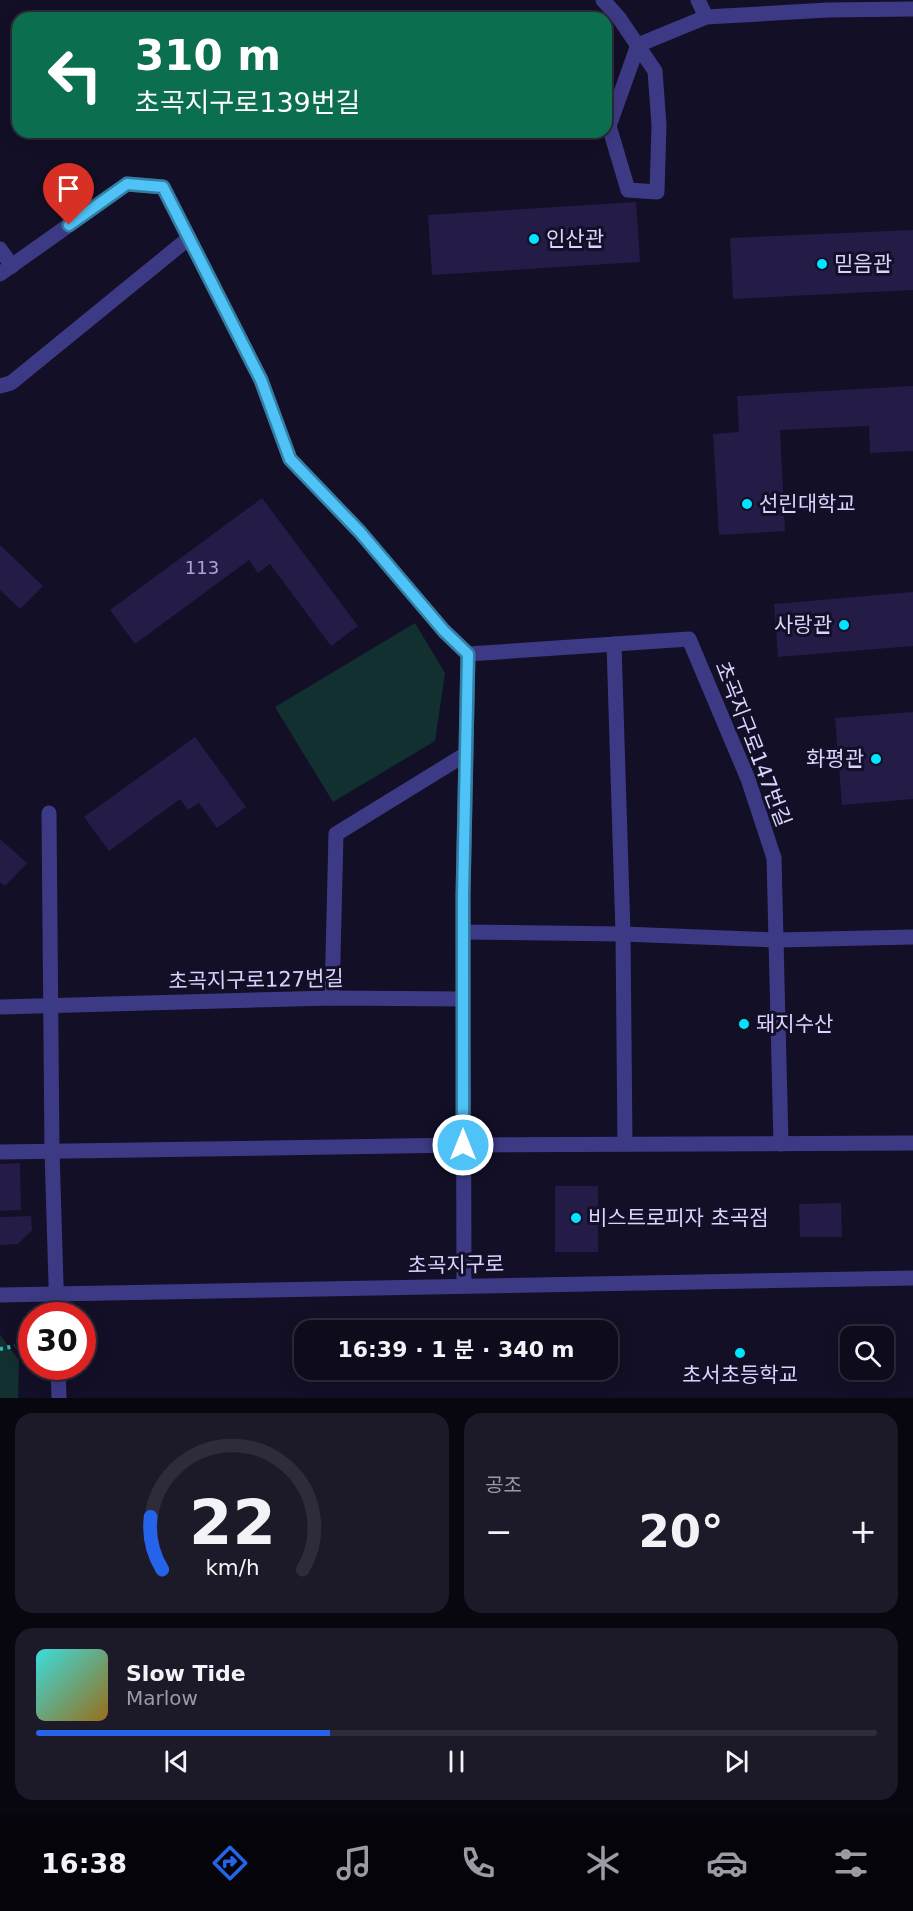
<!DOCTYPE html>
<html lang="ko">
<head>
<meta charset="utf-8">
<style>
	body { margin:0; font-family:"DejaVu Sans","Noto Sans KR",sans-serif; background:#1c1929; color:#f1f3f6; height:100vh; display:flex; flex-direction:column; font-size:22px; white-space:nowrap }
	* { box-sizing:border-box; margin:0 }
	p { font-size:20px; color:#9b9ba3 }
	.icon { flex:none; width:33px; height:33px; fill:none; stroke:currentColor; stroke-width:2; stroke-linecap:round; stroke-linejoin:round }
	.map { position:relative; height:1398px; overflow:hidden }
	.sheet { display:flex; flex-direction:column; gap:15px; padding:15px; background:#08060f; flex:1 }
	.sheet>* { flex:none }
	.banner { position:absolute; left:12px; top:12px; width:600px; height:126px; border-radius:18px; box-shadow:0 3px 15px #0003,0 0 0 2px #2e2b3b; background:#0b6e4f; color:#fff; overflow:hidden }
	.tools { position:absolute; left:840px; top:1326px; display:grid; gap:12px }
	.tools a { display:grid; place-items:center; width:54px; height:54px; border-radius:12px; background:#0e0b1c; box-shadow:0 3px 15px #0003,0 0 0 2px #2e2b3b; font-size:30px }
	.speed { position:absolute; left:18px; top:1302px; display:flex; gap:12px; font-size:30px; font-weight:700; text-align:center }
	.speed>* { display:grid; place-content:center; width:78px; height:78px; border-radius:50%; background:#0e0b1c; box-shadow:0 3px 15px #0003,0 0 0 2px #2e2b3b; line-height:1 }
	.speed .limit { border:9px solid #d22; background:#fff; color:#111 }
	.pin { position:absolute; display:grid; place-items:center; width:51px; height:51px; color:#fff; margin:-62px -26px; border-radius:50% 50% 50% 0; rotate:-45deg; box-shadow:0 0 6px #0007 }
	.pin .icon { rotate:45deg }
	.me { position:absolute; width:66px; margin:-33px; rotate:0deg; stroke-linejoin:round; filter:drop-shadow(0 0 4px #0008) }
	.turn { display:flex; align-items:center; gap:21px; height:126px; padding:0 24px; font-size:27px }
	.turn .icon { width:78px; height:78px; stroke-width:2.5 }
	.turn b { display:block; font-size:42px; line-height:51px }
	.big { font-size:45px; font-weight:600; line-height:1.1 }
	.sheet .tile { flex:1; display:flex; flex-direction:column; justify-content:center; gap:9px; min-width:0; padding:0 21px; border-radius:18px; background:#1c1929 }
	.sheet .dial { align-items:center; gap:0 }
	.dial svg { height:156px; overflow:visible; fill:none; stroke:#2e2b3b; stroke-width:7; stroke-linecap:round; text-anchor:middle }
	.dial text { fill:#f1f3f6; stroke:none }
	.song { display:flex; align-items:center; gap:18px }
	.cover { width:72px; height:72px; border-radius:9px; background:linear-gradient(135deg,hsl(180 70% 55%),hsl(40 70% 35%)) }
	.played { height:6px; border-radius:3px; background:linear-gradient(90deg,#2563eb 35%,#2e2b3b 35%) }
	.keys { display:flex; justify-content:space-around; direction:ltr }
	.heat { display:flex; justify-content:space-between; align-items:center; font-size:33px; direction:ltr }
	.sheet .tiles { flex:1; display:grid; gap:15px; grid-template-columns:1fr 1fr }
	.tile:last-child { grid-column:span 2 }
	.trip { position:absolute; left:294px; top:1320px; width:324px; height:60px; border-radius:18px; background:#0e0b1c; box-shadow:0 3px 15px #0003,0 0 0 2px #2e2b3b; font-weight:600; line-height:60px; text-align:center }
	.tabs { display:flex; height:96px; justify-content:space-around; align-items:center; background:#06040b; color:#9b9ba3 }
	.tabs .icon { width:42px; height:42px }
	.tabs .active { color:#2563eb }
	.tabs b { font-size:27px; color:#f1f3f6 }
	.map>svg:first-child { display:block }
</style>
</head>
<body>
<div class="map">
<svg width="913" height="1398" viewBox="0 0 913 1398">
	<rect width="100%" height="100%" fill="#130f26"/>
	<g fill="#12302f">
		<polygon points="415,623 445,673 435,741 333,802 275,707"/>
		<polygon points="0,1335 19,1360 18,1398 0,1398"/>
	</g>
	<g fill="#241b47">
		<polygon points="636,202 640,262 432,275 428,215"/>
		<polygon points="913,230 913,290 733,299 730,238"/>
		<polygon points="913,386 913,451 870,453 869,426 780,430 785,531 719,535 713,434 739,432 737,396"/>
		<polygon points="262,498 358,626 331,646 270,564 258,573 249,560 135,644 110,610"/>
		<polygon points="0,545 43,586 20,609 0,590"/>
		<polygon points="913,592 913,646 778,657 774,604"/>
		<polygon points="913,712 913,799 842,805 835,718"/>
		<polygon points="195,737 246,807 217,828 199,803 188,810 180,799 109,851 84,817"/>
		<polygon points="0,839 27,863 5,886 0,882"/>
		<polygon points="20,1163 21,1210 0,1211 0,1164"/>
		<rect x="555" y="1186" width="43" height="66"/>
		<polygon points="841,1203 842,1237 800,1237 799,1204"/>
		<polygon points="31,1216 32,1230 18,1244 0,1245 0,1217"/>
	</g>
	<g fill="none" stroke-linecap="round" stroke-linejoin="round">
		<polyline stroke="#2fb8b0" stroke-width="4" stroke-dasharray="3 4.5" stroke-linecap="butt" points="0,1349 15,1346"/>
		<g stroke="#3d3a85" stroke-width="15">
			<polyline points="603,0 619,18 655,71 659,125 657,192 628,190 609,126 638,45 706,17 828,10 913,9"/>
			<polyline points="698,0 706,17"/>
			<polyline points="0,249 12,266"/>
			<polyline points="0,274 127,184 163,187 261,380 290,459 360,532 444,631 468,654 463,896 464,1286"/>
			<polyline points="0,386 11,383 189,238"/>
			<polyline points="614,644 623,934 625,1144"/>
			<polyline points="468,654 689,639 748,779 774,858 781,1144"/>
			<polyline points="49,813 52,1151 57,1316"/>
			<polyline points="463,932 623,934 777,940 913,937"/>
			<polyline points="332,998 336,834 466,754"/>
			<polyline points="0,1007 332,998 462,999"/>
			<polyline points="0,1152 463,1145 913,1143"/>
			<polyline points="0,1295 913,1278"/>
			<polyline points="58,1366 59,1398"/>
		</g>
	</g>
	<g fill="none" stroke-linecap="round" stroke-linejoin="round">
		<defs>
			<polyline id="route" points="69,225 127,184 163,187 261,380 290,459 360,532 444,631 468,654 463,896 463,1145"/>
		</defs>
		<use href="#route" stroke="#337fa1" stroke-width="15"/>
		<use href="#route" stroke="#4fc3f7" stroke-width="10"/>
	</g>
	<g fill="#00e5ff" stroke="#130f26" stroke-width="2">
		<circle cx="534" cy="239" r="6"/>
		<circle cx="822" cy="264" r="6"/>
		<circle cx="747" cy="504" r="6"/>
		<circle cx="844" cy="625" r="6"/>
		<circle cx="876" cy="759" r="6"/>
		<circle cx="744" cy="1024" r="6"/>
		<circle cx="576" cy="1218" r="6"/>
		<circle cx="740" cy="1353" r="6"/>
	</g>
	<g text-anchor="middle" stroke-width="6" stroke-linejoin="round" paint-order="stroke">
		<g font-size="18" fill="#aca6d1">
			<text x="202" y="574">113</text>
		</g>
		<g font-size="21" fill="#d9d4ff" stroke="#130f26" text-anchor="start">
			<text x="546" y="246">인산관</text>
			<text x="834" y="271">믿음관</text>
			<text x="759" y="511">선린대학교</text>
			<text x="832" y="632" text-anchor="end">사랑관</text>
			<text x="864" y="766" text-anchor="end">화평관</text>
			<text x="756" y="1031">돼지수산</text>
			<text x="588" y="1225">비스트로피자 초곡점</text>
			<text x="740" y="1382" text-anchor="middle">초서초등학교</text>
		</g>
		<g font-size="21" fill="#d9d4ff" stroke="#130f26">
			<text transform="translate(753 744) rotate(69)" y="7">초곡지구로147번길</text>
			<text transform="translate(256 980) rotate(-1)" y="7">초곡지구로127번길</text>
			<text transform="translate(456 1265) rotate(-1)" y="7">초곡지구로</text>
		</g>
	</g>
</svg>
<div class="tools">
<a><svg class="icon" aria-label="search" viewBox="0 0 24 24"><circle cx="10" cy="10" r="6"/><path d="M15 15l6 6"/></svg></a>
</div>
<div class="speed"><div class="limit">30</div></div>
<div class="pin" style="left:69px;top:225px;background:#d93025"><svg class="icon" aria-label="arrive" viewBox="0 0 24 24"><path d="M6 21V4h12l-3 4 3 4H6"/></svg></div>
<svg class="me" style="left:463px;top:1145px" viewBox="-20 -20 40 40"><circle r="17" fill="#4fc3f7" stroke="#fff" stroke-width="3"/><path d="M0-11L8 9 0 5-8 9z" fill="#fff"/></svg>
<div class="trip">16:39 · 1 분 · 340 m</div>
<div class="banner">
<div class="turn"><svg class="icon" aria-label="left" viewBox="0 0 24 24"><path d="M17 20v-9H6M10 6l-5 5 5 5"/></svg><div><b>310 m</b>초곡지구로139번길</div></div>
</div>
</div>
<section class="sheet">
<div class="tiles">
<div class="tile dial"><svg viewBox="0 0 100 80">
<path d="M14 69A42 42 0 1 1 86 69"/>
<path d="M14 69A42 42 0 0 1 8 42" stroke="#2563eb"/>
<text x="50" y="56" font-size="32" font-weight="700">22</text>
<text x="50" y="72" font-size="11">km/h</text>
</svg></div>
<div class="tile"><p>공조</p>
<div class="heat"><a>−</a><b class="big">20°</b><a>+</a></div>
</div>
<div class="tile">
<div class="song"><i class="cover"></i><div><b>Slow Tide</b><p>Marlow</p></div></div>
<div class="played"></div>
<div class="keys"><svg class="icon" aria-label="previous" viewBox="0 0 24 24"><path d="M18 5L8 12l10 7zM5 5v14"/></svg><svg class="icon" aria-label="pause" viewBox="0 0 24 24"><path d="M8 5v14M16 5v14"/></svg><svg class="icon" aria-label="next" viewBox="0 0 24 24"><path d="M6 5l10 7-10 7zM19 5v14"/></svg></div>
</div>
</div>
</section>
<nav class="tabs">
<b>16:38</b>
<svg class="icon active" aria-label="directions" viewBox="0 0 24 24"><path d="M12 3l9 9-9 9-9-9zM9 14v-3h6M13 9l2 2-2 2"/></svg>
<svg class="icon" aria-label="music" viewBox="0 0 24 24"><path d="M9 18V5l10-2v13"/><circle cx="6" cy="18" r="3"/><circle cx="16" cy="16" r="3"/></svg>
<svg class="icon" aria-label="phone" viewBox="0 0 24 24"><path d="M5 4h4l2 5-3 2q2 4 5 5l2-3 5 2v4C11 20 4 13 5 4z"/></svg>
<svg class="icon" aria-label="climate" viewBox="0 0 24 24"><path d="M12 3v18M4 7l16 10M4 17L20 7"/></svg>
<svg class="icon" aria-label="car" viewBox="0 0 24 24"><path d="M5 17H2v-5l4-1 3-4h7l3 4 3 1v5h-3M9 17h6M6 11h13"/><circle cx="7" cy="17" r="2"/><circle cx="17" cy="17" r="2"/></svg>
<svg class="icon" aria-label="filters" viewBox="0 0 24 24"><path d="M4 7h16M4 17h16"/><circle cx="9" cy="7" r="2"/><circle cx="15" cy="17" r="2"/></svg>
</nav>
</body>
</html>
